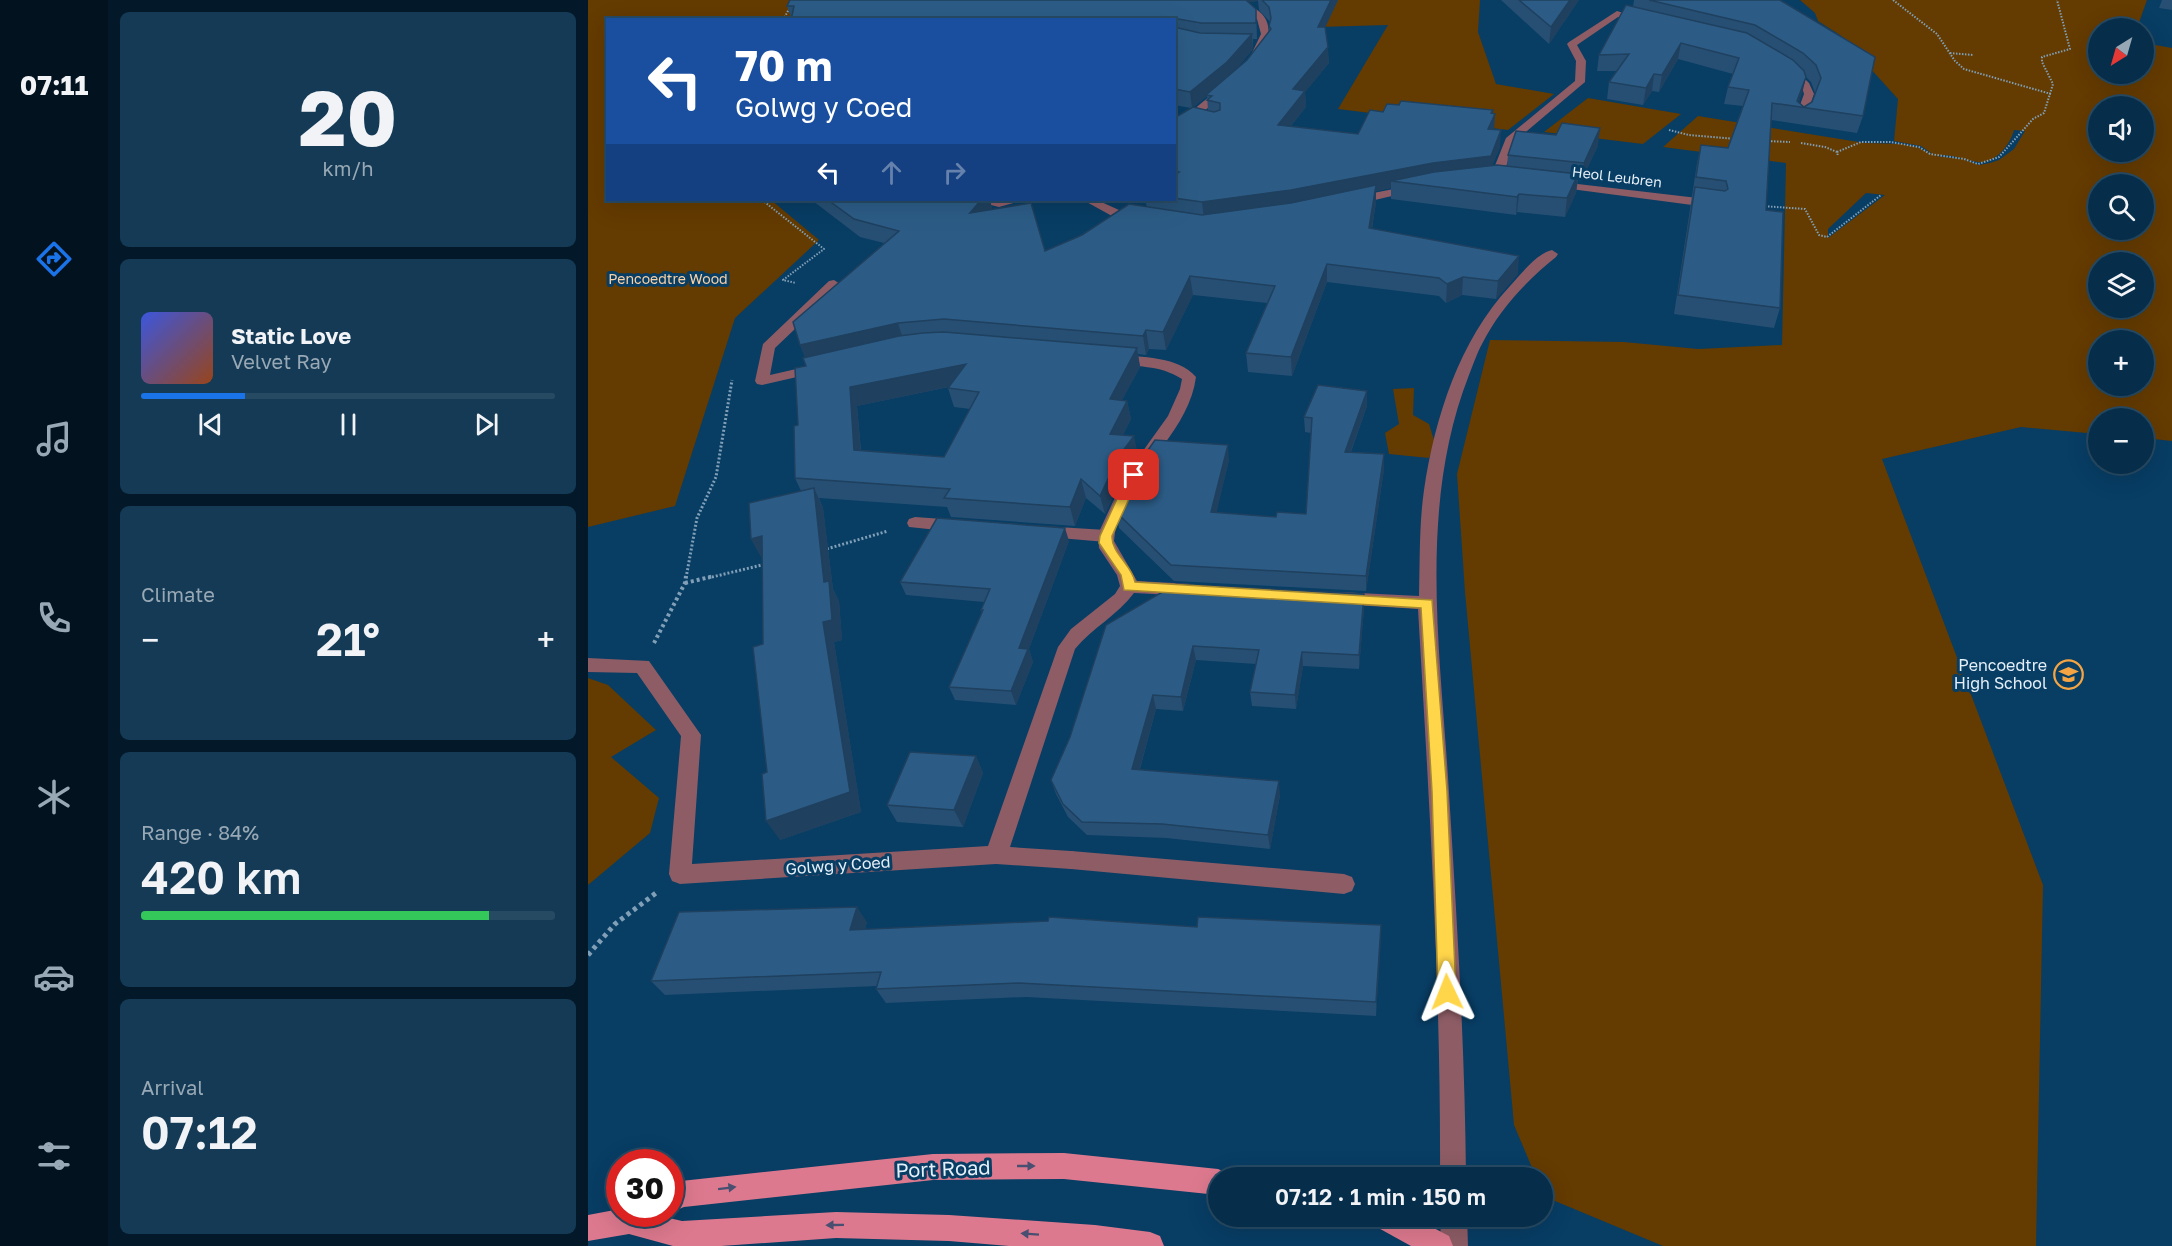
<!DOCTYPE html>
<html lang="en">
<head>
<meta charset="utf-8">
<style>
	body { margin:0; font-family:"Golos Text",sans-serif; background:#143a55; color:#f1f3f6; height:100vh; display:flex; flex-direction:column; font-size:22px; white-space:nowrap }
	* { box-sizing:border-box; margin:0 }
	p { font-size:20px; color:#98a8b5 }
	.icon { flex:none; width:33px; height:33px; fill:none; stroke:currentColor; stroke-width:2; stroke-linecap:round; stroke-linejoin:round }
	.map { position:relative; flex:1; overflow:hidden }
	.details { display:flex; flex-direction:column; gap:12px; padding:12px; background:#031929; width:480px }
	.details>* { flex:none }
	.banner { position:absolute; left:18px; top:18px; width:570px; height:183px; border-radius:0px; box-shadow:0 6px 24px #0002,0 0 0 2px #274a63; background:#1a4fa0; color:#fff; overflow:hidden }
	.needle { width:39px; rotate:217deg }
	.fabs { position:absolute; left:1500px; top:18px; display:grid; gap:12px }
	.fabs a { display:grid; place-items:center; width:66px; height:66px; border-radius:50%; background:#062e4b; box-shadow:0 6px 24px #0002,0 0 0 2px #274a63; font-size:30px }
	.speed { position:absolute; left:18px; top:1149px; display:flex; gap:12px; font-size:30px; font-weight:700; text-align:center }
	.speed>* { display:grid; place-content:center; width:78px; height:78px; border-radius:50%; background:#062e4b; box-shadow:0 6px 24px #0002,0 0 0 2px #274a63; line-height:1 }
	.speed .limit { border:9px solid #d22; background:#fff; color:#111 }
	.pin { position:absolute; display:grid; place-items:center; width:51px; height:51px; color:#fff; margin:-26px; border-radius:12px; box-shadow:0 3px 9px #0006 }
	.me { position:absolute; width:66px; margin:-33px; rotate:358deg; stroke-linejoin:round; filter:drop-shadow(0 0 4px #0008) }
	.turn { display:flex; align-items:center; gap:21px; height:126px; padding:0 30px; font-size:27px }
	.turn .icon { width:78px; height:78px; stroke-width:2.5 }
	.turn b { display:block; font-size:42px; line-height:51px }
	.lanes { display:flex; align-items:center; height:57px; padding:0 30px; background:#0003; justify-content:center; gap:30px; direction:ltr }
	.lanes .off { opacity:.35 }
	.big { font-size:45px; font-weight:600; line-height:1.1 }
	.details .card { flex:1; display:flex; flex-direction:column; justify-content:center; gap:9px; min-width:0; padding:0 21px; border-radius:9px; background:#143a55 }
	.details .dial { align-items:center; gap:0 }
	.dial b { font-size:78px; line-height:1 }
	.song { display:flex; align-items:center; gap:18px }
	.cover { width:72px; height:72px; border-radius:9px; background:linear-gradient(135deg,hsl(230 70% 55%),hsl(20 70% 35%)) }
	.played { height:6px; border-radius:3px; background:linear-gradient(90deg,#1a73e8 25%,#274a63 25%) }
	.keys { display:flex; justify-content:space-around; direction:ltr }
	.heat { display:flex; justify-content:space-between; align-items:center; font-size:33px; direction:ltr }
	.charge { height:9px; border-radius:4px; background:linear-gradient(90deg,#34c759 84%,#274a63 0) }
	.trip { position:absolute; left:620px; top:1167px; width:345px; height:60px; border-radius:30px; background:#062e4b; box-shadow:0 6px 24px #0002,0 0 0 2px #274a63; font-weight:600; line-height:60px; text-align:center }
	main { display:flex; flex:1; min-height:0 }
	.tabs { display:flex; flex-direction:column; width:108px; justify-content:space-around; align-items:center; background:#02121e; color:#98a8b5 }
	.tabs .icon { width:42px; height:42px }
	.tabs .selected { color:#1a73e8 }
	.tabs b { font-size:27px; color:#f1f3f6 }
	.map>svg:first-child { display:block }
</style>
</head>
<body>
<main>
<nav class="tabs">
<b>07:11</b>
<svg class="icon selected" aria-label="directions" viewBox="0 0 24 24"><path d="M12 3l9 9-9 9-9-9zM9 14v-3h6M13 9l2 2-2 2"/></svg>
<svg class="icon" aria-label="music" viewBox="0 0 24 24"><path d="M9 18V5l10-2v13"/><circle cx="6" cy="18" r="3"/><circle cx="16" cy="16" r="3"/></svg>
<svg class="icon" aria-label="phone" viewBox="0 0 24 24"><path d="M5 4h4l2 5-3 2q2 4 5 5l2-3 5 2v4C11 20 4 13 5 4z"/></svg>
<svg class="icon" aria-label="climate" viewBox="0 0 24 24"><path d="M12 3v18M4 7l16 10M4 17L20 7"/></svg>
<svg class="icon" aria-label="car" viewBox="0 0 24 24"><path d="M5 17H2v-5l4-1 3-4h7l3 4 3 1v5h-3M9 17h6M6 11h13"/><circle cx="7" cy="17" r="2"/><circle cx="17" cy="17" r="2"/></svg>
<svg class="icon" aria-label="filters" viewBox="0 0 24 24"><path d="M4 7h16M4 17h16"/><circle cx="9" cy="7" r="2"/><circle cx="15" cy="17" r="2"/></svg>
</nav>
<section class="details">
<div class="card dial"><b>20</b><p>km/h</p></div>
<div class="card">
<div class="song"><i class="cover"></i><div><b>Static Love</b><p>Velvet Ray</p></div></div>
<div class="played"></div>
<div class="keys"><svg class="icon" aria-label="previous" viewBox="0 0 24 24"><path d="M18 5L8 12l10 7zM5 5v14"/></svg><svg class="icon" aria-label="pause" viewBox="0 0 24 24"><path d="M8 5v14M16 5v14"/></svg><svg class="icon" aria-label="next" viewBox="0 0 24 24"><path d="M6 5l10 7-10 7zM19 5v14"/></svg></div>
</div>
<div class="card"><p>Climate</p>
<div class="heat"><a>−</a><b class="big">21°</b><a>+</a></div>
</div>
<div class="card"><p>Range · 84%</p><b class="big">420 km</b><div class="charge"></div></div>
<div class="card"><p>Arrival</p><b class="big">07:12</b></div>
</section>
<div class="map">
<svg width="1584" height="1246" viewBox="0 0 1584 1246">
	<rect width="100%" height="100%" fill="#083d64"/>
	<g fill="#643b00" fill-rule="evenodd">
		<polygon points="0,0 216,0 204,19 20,20 20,200 183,200 231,240 147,318 87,506 0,527"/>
		<polygon points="717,0 892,0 890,32 908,84 966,94 920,130 750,109 800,25 696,28"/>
		<path d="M1212,0H1559L1549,28H1510V74H1556V43L1584,48V441L1556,438V418H1510V434L1433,427L1294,459L1455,885L1448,1246H1075L955,1196L954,1178L948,1177L926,1125L877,592L869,474L902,340L1036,342L1110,349L1194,345L1198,163L1075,147L1110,116L1277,143L1314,144L1329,147L1346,155L1333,146L1306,141L1310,99L1252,35L1230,21L1227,13ZM1510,106H1556V152H1510ZM1426,130L1437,131L1426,149L1411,160L1402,163L1391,165L1375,159L1348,156C1362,153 1375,160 1390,162C1407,164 1422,145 1426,130ZM1510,184H1556V230H1510ZM1278,193L1297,195L1240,238V229ZM1510,262H1556V308H1510ZM1510,340H1556V386H1510Z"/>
		<polygon points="1000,98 1093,114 1055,144 956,132"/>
		<polygon points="826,388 825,415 841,424 847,443 841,458 801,454 797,433 811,424 805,389"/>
		<polygon points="0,678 20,685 68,730 23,757 71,798 62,833 0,885"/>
	</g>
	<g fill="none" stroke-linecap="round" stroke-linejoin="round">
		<g stroke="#819fb6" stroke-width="2" stroke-dasharray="1.5 1.5" stroke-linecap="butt">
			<polyline points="1305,0 1349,34 1367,61 1376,69 1463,94"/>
			<polyline points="195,20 206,0"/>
			<polyline points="1362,53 1385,55"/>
			<polyline points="1081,130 1101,135 1148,139"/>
			<polyline points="1177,141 1202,142"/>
			<polyline points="1213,143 1237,147 1249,152 1250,156"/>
			<polyline points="1249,152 1273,142 1302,142 1331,147 1342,154 1376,159 1390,164 1411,157 1445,119 1456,113 1465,84 1454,62 1454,57 1482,49 1469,0"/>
			<polyline points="174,200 236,249 195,280 208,283"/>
			<polyline points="1174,206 1217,209 1231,235 1239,237 1293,195"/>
		</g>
		<g stroke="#819fb6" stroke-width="3" stroke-dasharray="2 2" stroke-linecap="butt">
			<polyline points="235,550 300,531"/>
			<polyline points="98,578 109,518 128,477 144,380"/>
			<polyline points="120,578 178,564"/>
		</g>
		<g stroke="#819fb6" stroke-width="4" stroke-dasharray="3 3" stroke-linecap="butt">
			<polyline points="97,583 126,576"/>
			<polyline points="66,643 97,583 98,576"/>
		</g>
		<polyline stroke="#819fb6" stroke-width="5" stroke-dasharray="4 4" stroke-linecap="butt" points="0,955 27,924 68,893"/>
		<g fill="#8d5c65" fill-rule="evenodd">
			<polygon points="1203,71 1209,71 1221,83 1226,94 1217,119 1212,122 1207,119 1216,94 1214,87 1201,73"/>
			<polygon points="389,200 431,200 429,202 411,207 391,202"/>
			<polygon points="327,517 369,520 375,522 377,526 375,530 369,532 321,527 319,523 321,519"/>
			<polygon points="454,526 518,530 524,532 526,536 524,540 518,542 448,536 446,532 448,528"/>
			<polygon points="483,851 756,874 764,877 767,884 764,891 756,894 483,869 475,867 472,860 475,853"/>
		</g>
		<g fill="#8d5c65" fill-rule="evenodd">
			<path d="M628,0C668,0 697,18 670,59L662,57L673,34L669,19L652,9Z"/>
			<polygon points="1029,11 1061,21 1056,24 1030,17 989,45 998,61 997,82 927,141 914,178 912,180 904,180 902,178 918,138 987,81 988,61 979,44 981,42"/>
			<polygon points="634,86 643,88 607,119 599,119 599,115"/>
			<polygon points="964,181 1127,200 1133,204 1127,208 960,186 958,184"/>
			<polygon points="826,185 830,186 830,190 765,205 759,201 765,197"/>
			<polygon points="495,200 509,200 531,210 555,214 557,217 551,221 524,216"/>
			<path d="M964,250L970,254L968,257C939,280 911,310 894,344C889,353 885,365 881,375C829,508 853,654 861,793C869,921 877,1049 878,1178H852C853,988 841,798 830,609L751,604L745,602L742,598L745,594L751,592L831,596C832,561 831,525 836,490C847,417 871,341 922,286C933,274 948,254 964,250Z"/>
			<polygon points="246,280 252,284 251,287 187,348 182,375 230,364 235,365 237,368 235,371 174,385 169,384 167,381 175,344 241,281"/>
			<path d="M528,355C553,357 590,356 608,377C600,439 531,477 526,541L549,581L604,584L610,586L613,590L610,594L604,596L546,593C530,615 504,628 487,649L422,847L483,851L491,853L494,860L491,867L483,869L408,864L92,884L84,881L81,874L93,736L49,673L0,672V658L61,661L113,735L104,864L400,846L470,647L483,629L527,594L532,586L529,575L511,548L510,534L537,476L580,416L592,389L594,379C571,364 548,368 523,362L521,359L523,356Z"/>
			<polygon points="853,1216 879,1216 880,1246 852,1246"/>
		</g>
		<g fill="#dd798e" fill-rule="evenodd">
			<polygon points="476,1153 630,1169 639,1173 641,1178 630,1178 630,1195 476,1179 345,1180 96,1207 82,1213 82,1185 93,1181 345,1154"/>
			<polygon points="32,1209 32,1214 64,1214 94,1221 248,1212 361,1215 507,1225 562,1232 572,1236 576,1246 421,1246 361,1241 248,1238 133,1246 85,1246 41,1234 0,1241 0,1215"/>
			<polygon points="781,1216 823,1216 861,1236 865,1246 823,1246 785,1225"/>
		</g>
	</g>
	<g fill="#264f73" fill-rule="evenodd">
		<path d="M202,0H750L737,27L741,63L717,92L718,107L703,126L770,134L795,112L907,114L906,129L912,147L904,166H919L920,155L1010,146L993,181L990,180L988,193L977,217L929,212L928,215L803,199V188L788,191V202L784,229L930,274L908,299L874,295L858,303L851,296L739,282L704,376L660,372L658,353L679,303L605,295L578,350L561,349L558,355L550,354L552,367L534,400L539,401L543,419L535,435L550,454L535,475L517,514L498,498L487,526L363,517L359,507L231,498L235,508L245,589L251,601L254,640L246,642L273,812L192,840L179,772L175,644L174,558L163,539L213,491L207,478L210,425L218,366L217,357L212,345L296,243L272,237L225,201V200H402L404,208L403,210L457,251L559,207L557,200H586V118L603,108L586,105V20H203V17L199,6ZM670,1L671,10L682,22L681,26V32L659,60L649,68L665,49V39H669L668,9L660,2ZM619,96L620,110L604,108ZM361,387L360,388L366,407L382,409L356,457L273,450L269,406Z"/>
		<polygon points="913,0 991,0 961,44"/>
		<path d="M1046,0H1192L1275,116L1269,133L1183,120L1178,210L1192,308L1186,328L1086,314L1109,163L1113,145L1140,148L1155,106L1136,104L1140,87L1145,74L1090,59L1071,92L1064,91L1055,105L1019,99L1021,82L1029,71H1009L1011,55L1045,7ZM1218,77L1223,82L1227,93L1224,102L1216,107L1211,102Z"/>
		<polygon points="1574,0 1584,0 1584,10 1571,8"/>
		<polygon points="779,406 763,452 796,454 796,469 778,591 586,581 531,528 528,512 641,460 628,513 688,517 718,514 723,433 717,432 716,417"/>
		<polygon points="481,541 441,649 445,662 428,705 367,700 361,687 394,613 393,610 396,602 318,595 312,582"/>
		<polygon points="776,594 776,608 771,669 715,666 708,709 664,706 662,692 668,664 608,660 595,711 568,709 552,769 692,795 682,849 578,838 499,835 480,817 468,794 463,780 482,737 518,625"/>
		<polygon points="388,756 395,773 375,827 309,822 299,805"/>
		<polygon points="279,922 277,929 793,925 788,1016 438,997 298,1003 288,989 289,986 77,995 63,981"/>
	</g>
	<g fill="#1f405e">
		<polygon points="656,0 670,0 670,1 656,3"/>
		<polygon points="743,0 750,0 730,43 730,27"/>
		<polygon points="982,0 991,0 961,44 963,27"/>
		<polygon points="664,34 665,49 641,78 604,108 602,92"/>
		<polygon points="1093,43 1090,59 1071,92 1074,75"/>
		<polygon points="740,47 741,63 717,92 718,107 691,141 690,125 705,89"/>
		<polygon points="1066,74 1064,91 1055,105 1058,88"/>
		<polygon points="1218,77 1214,94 1209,106 1208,106"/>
		<polygon points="905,110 905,119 907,114 906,130 900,129 903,113"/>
		<polygon points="1012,128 1010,146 993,181 996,163"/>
		<polygon points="913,130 912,147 901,173 803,181 803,188 788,191 788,202 781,246 616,220 614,202"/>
		<polygon points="990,174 988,193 977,217 979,198"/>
		<polygon points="931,194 929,212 928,215 929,197"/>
		<polygon points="393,200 402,200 404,208 387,231 382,213"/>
		<polygon points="931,256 930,274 908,299 910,281"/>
		<polygon points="739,264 739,282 704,376 703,357"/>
		<polygon points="602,276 605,295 578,350 575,332"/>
		<polygon points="875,277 874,295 858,303 859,284"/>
		<polygon points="310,323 316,342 220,364 212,345"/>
		<polygon points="558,330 561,349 558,355 555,336"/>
		<polygon points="549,348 552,367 525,417 522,399"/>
		<polygon points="378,364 384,382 269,406 274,468 266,450 262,387"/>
		<polygon points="779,391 779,406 757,467 757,452"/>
		<polygon points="539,401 543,419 526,453 522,434"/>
		<polygon points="546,436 550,454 535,475 517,514 512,496 531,456"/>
		<polygon points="640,445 641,460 625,528 623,512"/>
		<polygon points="796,454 796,469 778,591 778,576"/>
		<polygon points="493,479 498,498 487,526 482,507"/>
		<polygon points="226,488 235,508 245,589 251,601 254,640 246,642 273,812 192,840 178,821 235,622 236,582"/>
		<polygon points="477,528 481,541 441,649 445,662 428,705 423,691 431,648"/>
		<polygon points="174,536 174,559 163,539"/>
		<polygon points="776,594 776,608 771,669 771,655"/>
		<polygon points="605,646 608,660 595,711 593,697"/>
		<polygon points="714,652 715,666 708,709 707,695"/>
		<polygon points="565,695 568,709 548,782 544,769"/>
		<polygon points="388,756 395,773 375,827 366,810"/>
		<polygon points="691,781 692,795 682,849 680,835"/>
		<polygon points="269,907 279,922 272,944 262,930"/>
		<polygon points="793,925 793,940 788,1016 788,1002"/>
	</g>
	<g fill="#2c5c86" stroke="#1f405e" stroke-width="1.5" fill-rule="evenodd">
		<polygon points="202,0 658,0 668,9 668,23 613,23 585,18 582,20 203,20 206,6 199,6"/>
		<polygon points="674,0 743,0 730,27 737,27 740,47 705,89 717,91 690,125 770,134 782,110 795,112 799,104 811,105 813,101 905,110 903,113 907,114 900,129 913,130 903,156 845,163 703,190 614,202 586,198 586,175 591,172 586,171 586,118 605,107 626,112 632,110 632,103 619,100 624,96 618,95 659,60 683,29 681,26 683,18 681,7"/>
		<polygon points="931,0 982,0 963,27"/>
		<polygon points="1061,0 1192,0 1287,57 1275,116 1184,103 1178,210 1195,212 1192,308 1090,295 1107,187 1137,191 1140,189 1138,181 1108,177 1113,145 1140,148 1161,90 1140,87 1151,58 1093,43 1074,75 1066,74 1058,88 1021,82 1041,54 1011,55 1038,5 1159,33 1205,60 1216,71 1218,77 1209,101 1216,107 1224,102 1233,78 1228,65 1215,53 1167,25"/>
		<polygon points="586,27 612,33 664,34 639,62 602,92 586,89"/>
		<polygon points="974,123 1012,128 996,163 920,155 928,131 968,135"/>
		<polygon points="909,165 990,174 979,198 931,194 929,197 803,181 846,172"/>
		<polygon points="788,185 781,228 931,256 910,281 875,277 859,284 851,278 739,264 703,357 658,353 687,286 602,276 575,332 558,330 555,336 356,319 310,323 212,345 205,322 311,231 266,219 240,200 393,200 382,213 443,203 457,251 494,235 541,204 614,215 703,203"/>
		<path d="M356,332L549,348L522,399L539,401L522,434L546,436L531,456L512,496L493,479L482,507L356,498L362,489L207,478L206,426L210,425L207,368L218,366L215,358L311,336L335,333ZM378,364L360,388L391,392L356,457L266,450L262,387Z"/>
		<polygon points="730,385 779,391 757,452 796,454 778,576 583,565 528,512 551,463 567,440 640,445 623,512 688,517 689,512 718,514 724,418 716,417"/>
		<polygon points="226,488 236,582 241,581 244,620 235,622 262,792 178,821 174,774 179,772 165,647 175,644 174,536 163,539 161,503"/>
		<polygon points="349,518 477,528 431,648 440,649 423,691 361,687 395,610 393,610 402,589 312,582"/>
		<polygon points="588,584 776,594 771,655 714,652 707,695 662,692 671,650 605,646 593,697 565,695 544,769 691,781 680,835 574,824 494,822 475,804 463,780 482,737 518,625"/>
		<polygon points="322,752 388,756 366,810 299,805"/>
		<polygon points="269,907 262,930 460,921 461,917 609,927 610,917 793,925 788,1002 431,983 288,989 293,972 63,981 91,912"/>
	</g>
	<defs><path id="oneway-solid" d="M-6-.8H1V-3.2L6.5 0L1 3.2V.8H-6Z" transform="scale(1.5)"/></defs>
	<g fill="#484f71">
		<use href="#oneway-solid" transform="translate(438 1166)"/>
		<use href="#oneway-solid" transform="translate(139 1188) rotate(-7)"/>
		<use href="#oneway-solid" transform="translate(247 1225) rotate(179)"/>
		<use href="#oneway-solid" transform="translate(442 1234) rotate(-176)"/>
	</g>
	<path fill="#ffd54a" stroke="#a68a30" stroke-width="1.5" d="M546,471L552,475L524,536C523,553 544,565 547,582L844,600L859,791L868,992L866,998L859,1000L853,998L850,992L844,791L833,608L536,590L533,575L511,543L512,536L540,475Z"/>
	<defs>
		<symbol id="school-ring" viewBox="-11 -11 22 22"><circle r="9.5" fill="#083d64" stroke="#f4a443" stroke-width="1.5"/><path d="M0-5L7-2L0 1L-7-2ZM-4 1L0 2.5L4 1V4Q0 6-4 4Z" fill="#f4a443"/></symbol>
	</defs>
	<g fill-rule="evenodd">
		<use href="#school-ring" x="1464" y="658" width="33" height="33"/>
	</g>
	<g text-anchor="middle" stroke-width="6" stroke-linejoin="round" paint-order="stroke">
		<g font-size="14" fill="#e6f0fa" stroke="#083d64">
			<text transform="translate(1029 177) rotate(7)" y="5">Heol Leubren</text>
		</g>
		<g font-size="14" fill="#f9d1a7" stroke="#083d64">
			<text x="80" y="284">Pencoedtre Wood</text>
		</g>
		<g font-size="16" fill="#e6f0fa" stroke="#083d64" text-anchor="end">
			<text x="1459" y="671">Pencoedtre<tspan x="1459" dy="18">High School</tspan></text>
		</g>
		<g font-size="16" fill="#e6f0fa" stroke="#083d64">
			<text transform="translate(250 865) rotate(-4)" y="6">Golwg y Coed</text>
		</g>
		<g font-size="20" fill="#e6f0fa" stroke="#083d64">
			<text transform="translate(355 1169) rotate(-2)" y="7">Port Road</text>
		</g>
	</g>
</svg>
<div class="fabs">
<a><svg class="needle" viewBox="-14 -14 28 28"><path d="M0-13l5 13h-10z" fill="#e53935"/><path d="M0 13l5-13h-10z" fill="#98a8b5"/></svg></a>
<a><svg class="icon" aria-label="sound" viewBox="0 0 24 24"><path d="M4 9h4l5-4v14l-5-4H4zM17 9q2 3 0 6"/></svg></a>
<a><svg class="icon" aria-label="search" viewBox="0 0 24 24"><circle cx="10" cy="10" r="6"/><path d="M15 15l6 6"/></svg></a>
<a><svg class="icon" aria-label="layers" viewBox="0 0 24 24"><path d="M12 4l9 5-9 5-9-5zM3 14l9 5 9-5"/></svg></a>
<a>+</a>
<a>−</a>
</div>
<div class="speed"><div class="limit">30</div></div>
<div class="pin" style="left:546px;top:475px;background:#d93025"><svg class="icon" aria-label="arrive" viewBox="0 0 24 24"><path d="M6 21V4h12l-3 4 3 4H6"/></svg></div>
<svg class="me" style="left:859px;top:992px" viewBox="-20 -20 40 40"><path d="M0-17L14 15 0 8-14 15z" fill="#ffd54a" stroke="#fff" stroke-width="4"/></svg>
<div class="trip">07:12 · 1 min · 150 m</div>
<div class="banner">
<div class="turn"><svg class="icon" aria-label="left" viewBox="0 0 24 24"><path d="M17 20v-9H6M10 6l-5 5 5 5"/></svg><div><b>70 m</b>Golwg y Coed</div></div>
<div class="lanes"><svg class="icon" aria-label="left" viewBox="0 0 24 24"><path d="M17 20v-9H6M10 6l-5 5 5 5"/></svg><svg class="icon off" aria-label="ahead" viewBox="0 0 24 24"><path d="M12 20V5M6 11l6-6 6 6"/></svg><svg class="icon off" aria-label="right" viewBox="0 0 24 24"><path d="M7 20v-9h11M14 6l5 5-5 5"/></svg></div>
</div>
</div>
</main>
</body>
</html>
